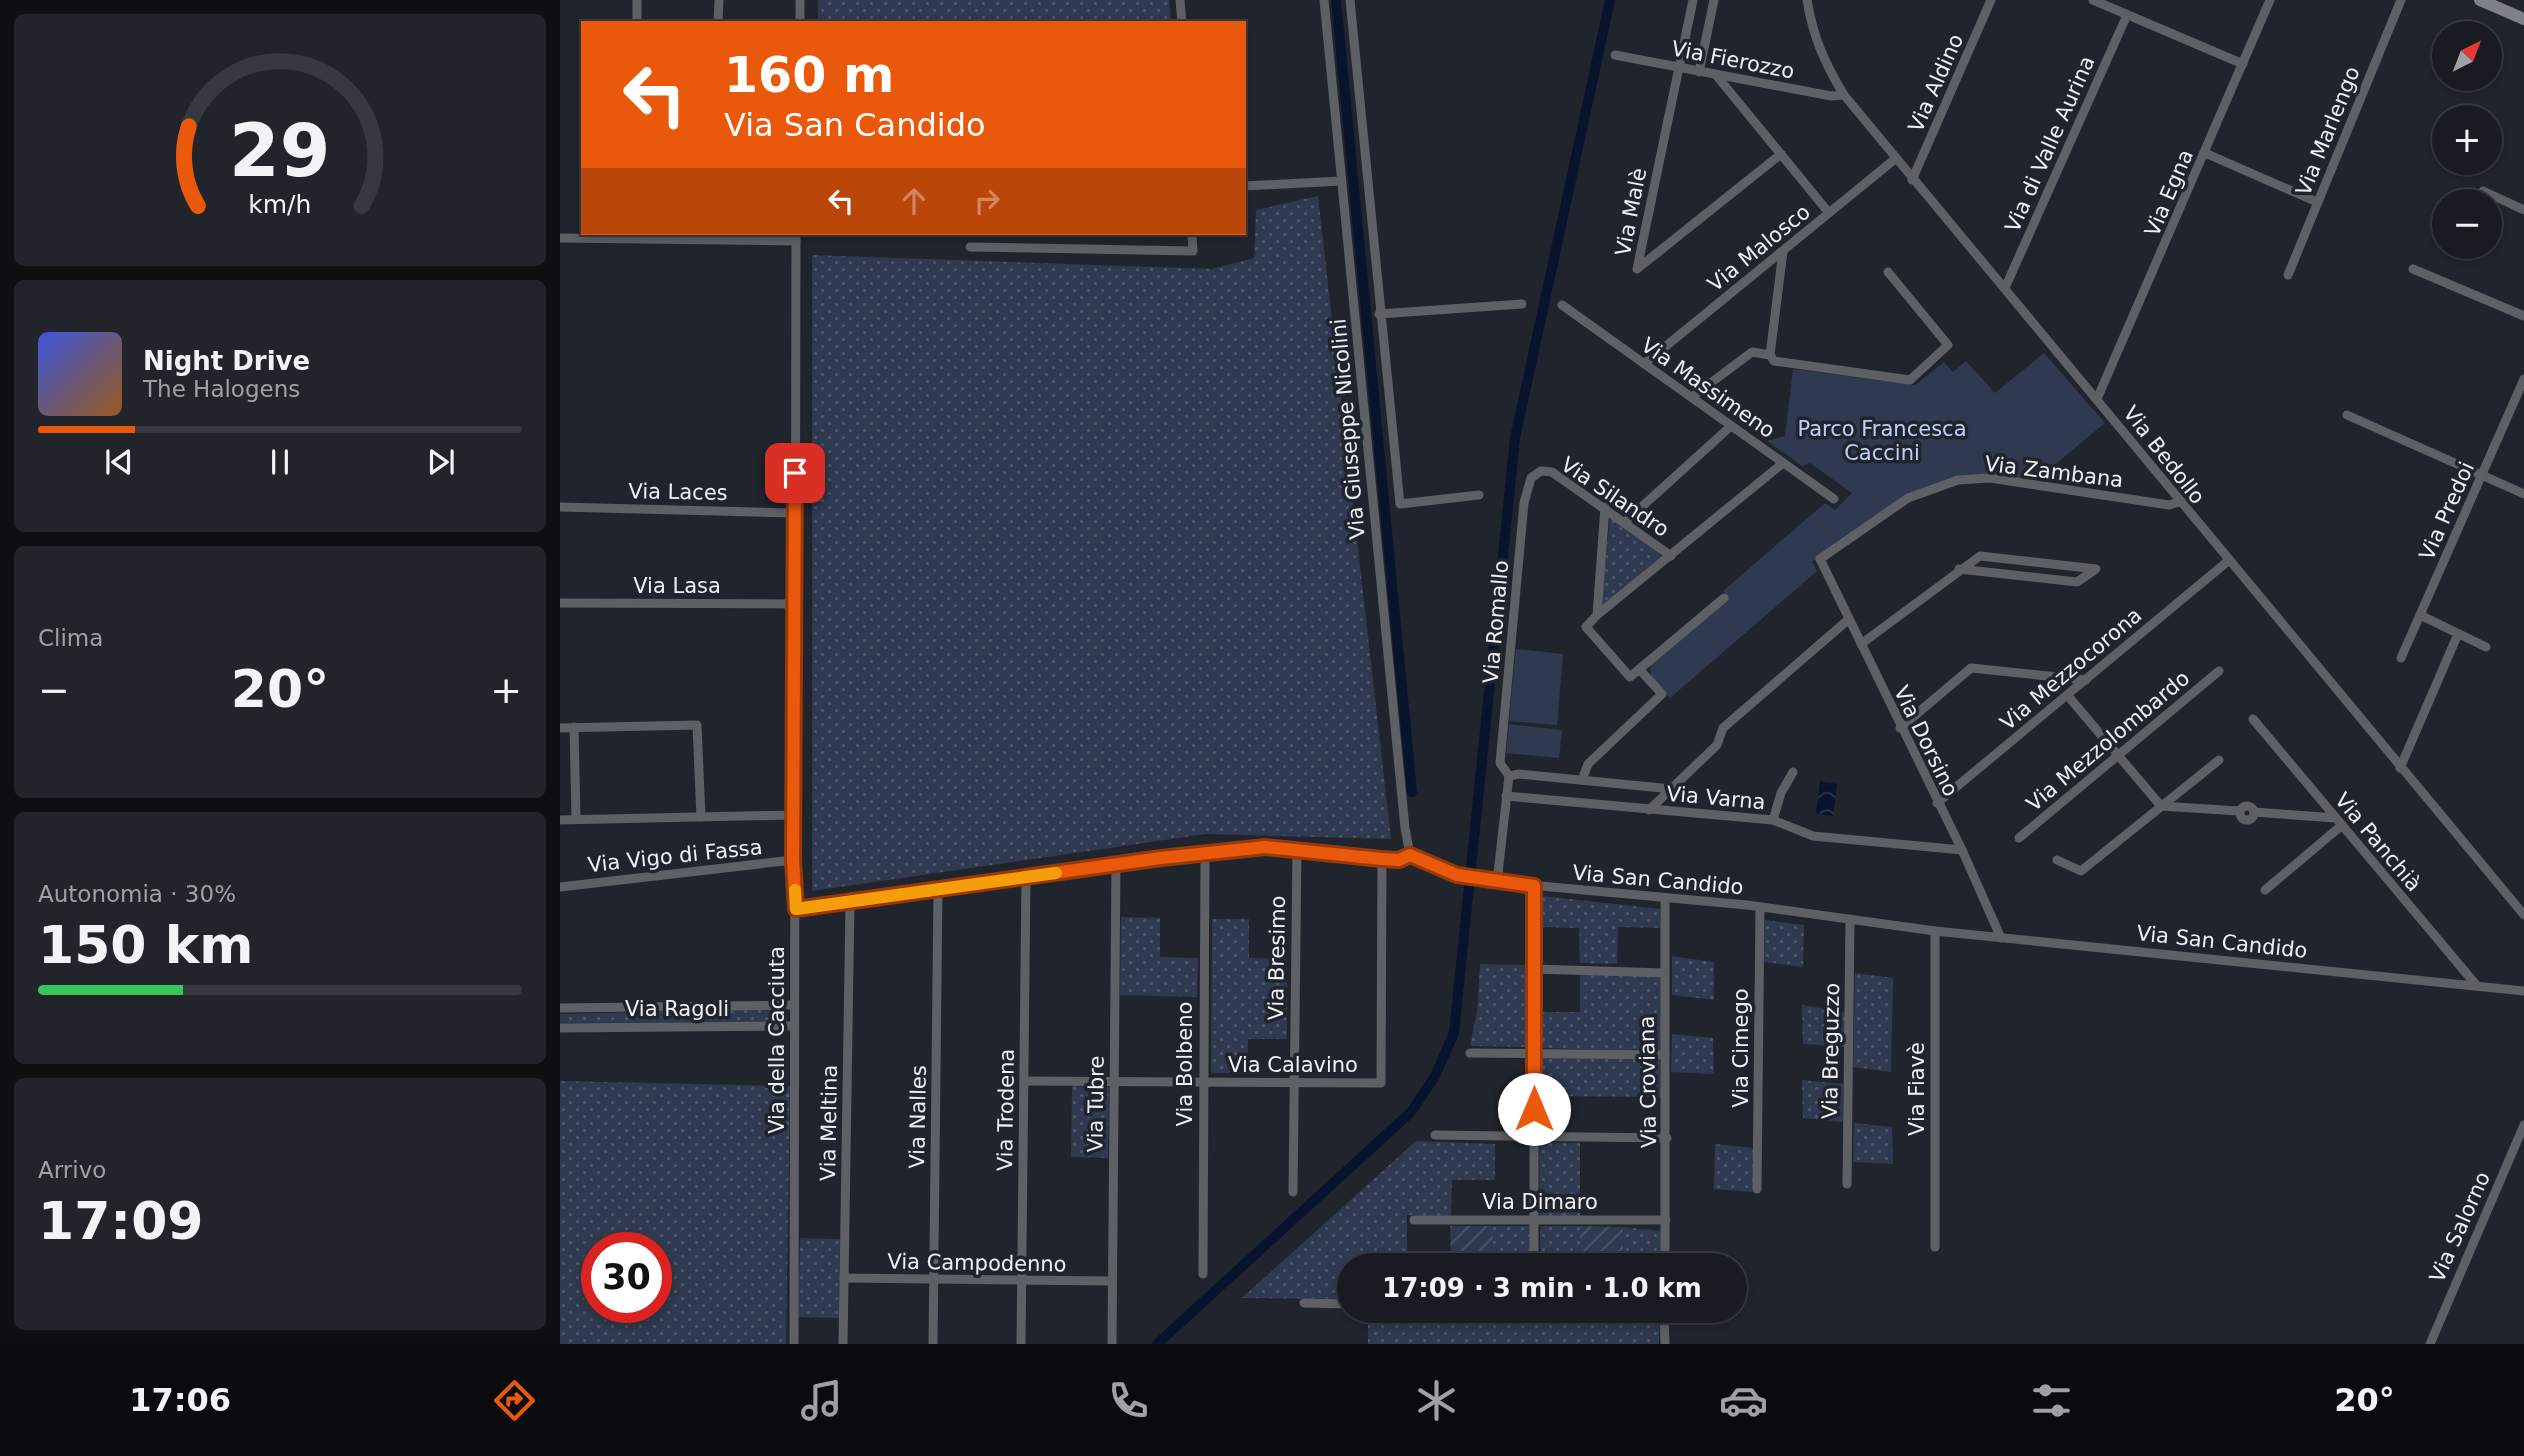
<!DOCTYPE html>
<html lang="it">
<head>
<meta charset="utf-8">
<style>
	body { margin:0; font-family:"DejaVu Sans",sans-serif; background:#21242a; color:#f1f3f6; height:100vh; display:flex; flex-direction:column; font-size:26px; white-space:nowrap }
	* { box-sizing:border-box; margin:0 }
	p { font-size:23px; color:#9fa1a5 }
	.icon { flex:none; width:38px; height:38px; fill:none; stroke:currentColor; stroke-width:2; stroke-linecap:round; stroke-linejoin:round }
	.map { position:relative; flex:1; overflow:hidden }
	.details { display:flex; flex-direction:column; gap:14px; padding:14px; background:#0d0f12; width:560px }
	.details>* { flex:none }
	.banner { position:absolute; left:21px; top:21px; width:665px; height:214px; border-radius:0px; box-shadow:0 4px 10px #0003,0 0 0 2px #36393f; background:#ea580c; color:#fff; overflow:hidden }
	.needle { width:46px; rotate:42deg }
	.tools { position:absolute; left:1872px; top:21px; display:grid; gap:14px }
	.tools a { display:grid; place-items:center; width:70px; height:70px; border-radius:50%; background:#181b21; box-shadow:0 4px 10px #0003,0 0 0 2px #36393f; font-size:35px }
	.speed { position:absolute; left:21px; top:1232px; display:flex; gap:14px; font-size:35px; font-weight:700; text-align:center }
	.speed>* { display:grid; place-content:center; width:91px; height:91px; border-radius:50%; background:#181b21; box-shadow:0 4px 10px #0003,0 0 0 2px #36393f; line-height:1 }
	.speed .limit { border:10px solid #d22; background:#fff; color:#111 }
	.pin { position:absolute; display:grid; place-items:center; width:60px; height:60px; color:#fff; margin:-30px; border-radius:14px; box-shadow:0 4px 10px #0006 }
	.me { position:absolute; width:77px; margin:-38px; rotate:0deg; stroke-linejoin:round; filter:drop-shadow(0 0 5px #0008) }
	.turn { display:flex; align-items:center; gap:24px; height:147px; padding:0 28px; font-size:32px }
	.turn .icon { width:91px; height:91px; stroke-width:2.5 }
	.turn b { display:block; font-size:49px; line-height:60px }
	.lanes { display:flex; align-items:center; height:66px; padding:0 28px; background:#0003; justify-content:center; gap:35px; direction:ltr }
	.lanes .off { opacity:.35 }
	.big { font-size:52px; font-weight:800; line-height:1.1 }
	.details .card { flex:1; display:flex; flex-direction:column; justify-content:center; gap:10px; min-width:0; padding:0 24px; border-radius:10px; background:#21242a }
	.details .dial { align-items:center; gap:0 }
	.dial svg { height:182px; overflow:visible; fill:none; stroke:#36393f; stroke-width:7; stroke-linecap:round; text-anchor:middle }
	.dial text { fill:#f1f3f6; stroke:none }
	.song { display:flex; align-items:center; gap:21px }
	.cover { width:84px; height:84px; border-radius:10px; background:linear-gradient(135deg,hsl(230 70% 55%),hsl(30 70% 35%)) }
	.played { height:7px; border-radius:4px; background:linear-gradient(90deg,#ea580c 20%,#36393f 20%) }
	.keys { display:flex; justify-content:space-around; direction:ltr }
	.heat { display:flex; justify-content:space-between; align-items:center; font-size:38px; direction:ltr }
	.charge { height:10px; border-radius:5px; background:linear-gradient(90deg,#34c759 30%,#36393f 0) }
	.trip { position:absolute; left:777px; top:1253px; width:410px; height:70px; border-radius:35px; background:#181b21; box-shadow:0 4px 10px #0003,0 0 0 2px #36393f; font-weight:800; line-height:70px; text-align:center }
	.menu { display:flex; height:112px; justify-content:space-around; align-items:center; background:#0a0b0d; color:#9fa1a5 }
	.menu .icon { width:49px; height:49px }
	.menu .current { color:#ea580c }
	.menu b { font-size:32px; color:#f1f3f6 }
	main { display:flex; flex:1; min-height:0 }
	.map>svg:first-child { display:block }
</style>
</head>
<body>
<main>
<section class="details">
<div class="card dial"><svg viewBox="0 0 100 80">
<path d="M14 69A42 42 0 1 1 86 69"/>
<path d="M14 69A42 42 0 0 1 10 34" stroke="#ea580c"/>
<text x="50" y="56" font-size="32" font-weight="700">29</text>
<text x="50" y="72" font-size="11">km/h</text>
</svg></div>
<div class="card">
<div class="song"><i class="cover"></i><div><b>Night Drive</b><p>The Halogens</p></div></div>
<div class="played"></div>
<div class="keys"><svg class="icon" aria-label="previous" viewBox="0 0 24 24"><path d="M18 5L8 12l10 7zM5 5v14"/></svg><svg class="icon" aria-label="pause" viewBox="0 0 24 24"><path d="M8 5v14M16 5v14"/></svg><svg class="icon" aria-label="next" viewBox="0 0 24 24"><path d="M6 5l10 7-10 7zM19 5v14"/></svg></div>
</div>
<div class="card"><p>Clima</p>
<div class="heat"><a>−</a><b class="big">20°</b><a>+</a></div>
</div>
<div class="card"><p>Autonomia · 30%</p><b class="big">150 km</b><div class="charge"></div></div>
<div class="card"><p>Arrivo</p><b class="big">17:09</b></div>
</section>
<div class="map">
<svg width="1964" height="1344" viewBox="0 0 1964 1344">
	<defs>
		<pattern id="grass-dots" width="8" height="8" patternUnits="userSpaceOnUse" patternTransform="scale(1.75)"><rect width="8" height="8" fill="#2f3a50"/><path d="M2 2h.1M6 6h.1" fill="none" stroke="#4d576a" stroke-width="1.8" stroke-linecap="round"/></pattern>
		<pattern id="garden-furrows" width="10" height="10" patternUnits="userSpaceOnUse" patternTransform="scale(1.75)"><rect width="10" height="10" fill="#2f3a50"/><path d="M-1 1l2-2M0 10L10 0M9 11l2-2" fill="none" stroke="#4d576a"/></pattern>
		<pattern id="water-waves" width="16" height="10" patternUnits="userSpaceOnUse" patternTransform="scale(1.75)"><rect width="16" height="10" fill="#08142d"/><path d="M0 5q4-4 8 0t8 0" fill="none" stroke="#2c364c"/></pattern>
	</defs>
	<rect width="100%" height="100%" fill="#20242c"/>
	<g fill="url(#grass-dots)" fill-rule="evenodd">
		<polygon points="258,0 609,0 611,23 258,23"/>
		<polygon points="758,196 831,839 646,834 252,891 252,255 652,269 694,258 696,210"/>
		<polygon points="1050,516 1102,556 1041,606"/>
		<polygon points="982,896 1100,909 1101,928 1058,927 1057,964 1020,963 1019,928 982,927"/>
		<polygon points="561,917 600,918 600,957 638,958 637,997 560,995"/>
		<polygon points="652,919 689,919 689,958 727,959 727,1039 688,1039 688,1073 651,1073"/>
		<polygon points="1205,920 1244,925 1243,967 1204,962"/>
		<polygon points="1112,956 1154,962 1154,1000 1112,995"/>
		<polygon points="920,964 970,965 969,1047 910,1046 917,1012"/>
		<polygon points="1020,973 1101,976 1101,1051 980,1048 980,1012 1020,1012"/>
		<polygon points="1295,973 1333,978 1331,1072 1293,1067"/>
		<polygon points="1242,1005 1285,1012 1285,1047 1243,1044"/>
		<polygon points="227,1009 227,1022 0,1023 0,1014"/>
		<polygon points="1112,1034 1153,1038 1154,1074 1111,1072"/>
		<polygon points="980,1057 1100,1059 1101,1097 980,1096"/>
		<polygon points="1242,1080 1283,1084 1283,1122 1243,1118"/>
		<path d="M0,1081L230,1086L226,1344H0ZM37,1248H96V1307H37Z"/>
		<polygon points="512,1086 549,1087 548,1158 511,1157"/>
		<polygon points="1294,1123 1332,1127 1333,1164 1293,1162"/>
		<polygon points="856,1141 935,1144 935,1180 892,1180 891,1216 847,1215 847,1262 932,1263 933,1226 971,1226 971,1263 789,1265 789,1299 682,1298"/>
		<polygon points="979,1142 1020,1143 1020,1218 980,1218"/>
		<polygon points="1155,1144 1193,1148 1193,1192 1154,1189"/>
		<rect x="980" y="1226" width="40" height="39"/>
		<polygon points="1063,1227 1101,1231 1101,1262 1063,1262"/>
		<polygon points="240,1238 280,1239 279,1318 238,1317"/>
		<polygon points="808,1311 1100,1311 1099,1344 808,1344"/>
	</g>
	<g fill="#2f3a50">
		<polygon points="1484,353 1545,423 1474,482 1431,474 1348,494 1252,562 1257,571 1110,698 1091,676 1090,664 1168,597 1163,591 1265,503 1275,510 1292,493 1250,463 1242,466 1207,441 1225,436 1233,369 1355,385 1384,362 1393,372 1406,361 1435,393"/>
		<polygon points="956,649 1003,654 997,725 949,721"/>
		<polygon points="949,724 1002,730 999,758 946,753"/>
	</g>
	<g fill="url(#garden-furrows)">
		<polygon points="890,1226 933,1226 933,1262 971,1265 891,1263"/>
		<polygon points="1020,1226 1063,1227 1063,1262 1020,1262"/>
	</g>
	<polygon fill="url(#water-waves)" points="1260,781 1277,784 1273,816 1256,814"/>
	<g fill="none" stroke-linecap="round" stroke-linejoin="round">
		<g stroke="#08142d" stroke-width="10">
			<polyline points="776,0 852,792"/>
			<polyline points="597,1344 851,1112 875,1076 894,1033 955,438 1050,0"/>
		</g>
		<g stroke="#5d6064" stroke-width="9">
			<polyline points="240,0 240,23"/>
			<polyline points="620,0 622,23"/>
			<polyline points="764,0 845,828 850,855"/>
			<polyline points="790,0 840,504 919,495"/>
			<polyline points="1133,0 1077,269 1221,154"/>
			<path d="M1247,0C1253,37 1265,64 1284,95L1964,915"/>
			<polyline points="1533,0 1683,64"/>
			<polyline points="77,23 77,0"/>
			<polyline points="158,23 159,0"/>
			<polyline points="1055,55 1271,96 1284,95"/>
			<polyline points="1139,72 1154,0"/>
			<polyline points="1156,75 1269,213"/>
			<polyline points="1645,153 1757,202"/>
			<polyline points="1352,180 1431,0"/>
			<polyline points="684,186 781,181"/>
			<polyline points="1923,191 1964,210"/>
			<polyline points="0,238 236,241"/>
			<polyline points="410,247 633,251 632,233"/>
			<polyline points="1853,269 1964,316"/>
			<polyline points="1728,275 1841,0"/>
			<polyline points="1445,288 1567,15"/>
			<polyline points="1002,305 1274,499"/>
			<polyline points="819,314 962,304"/>
			<polyline points="1210,355 1214,361 1350,380 1388,345 1328,272"/>
			<polyline points="1210,355 1223,251"/>
			<polyline points="1084,364 1335,159"/>
			<polyline points="1132,397 1192,352 1210,355"/>
			<polyline points="1537,399 1710,0"/>
			<polyline points="1787,415 1964,494"/>
			<polyline points="0,507 235,513"/>
			<polyline points="1065,522 1171,426"/>
			<polyline points="1164,598 1070,677 1026,627 1037,615 1223,463"/>
			<polyline points="0,603 234,604"/>
			<polyline points="1037,615 1045,507"/>
			<polyline points="1860,615 1926,647"/>
			<polyline points="1301,644 1420,556 1536,569 1517,582 1399,569"/>
			<polyline points="1841,658 1964,379"/>
			<polyline points="1508,696 1601,806 1679,811"/>
			<polyline points="1693,719 1917,986"/>
			<polyline points="14,727 16,819"/>
			<polyline points="0,728 137,725 141,817"/>
			<polyline points="1340,728 1411,668 1526,680"/>
			<polyline points="1840,768 1898,634"/>
			<polyline points="949,776 940,763 964,503 971,478 981,471 992,472 1111,556"/>
			<polyline points="1022,780 1028,764 1102,694 1080,670"/>
			<polyline points="946,796 1213,820 1253,836 1402,850"/>
			<polyline points="1377,803 1668,561"/>
			<circle cx="1687" cy="813" r="7"/>
			<polyline points="1089,810 1157,745 1163,728 1289,619"/>
			<polyline points="1694,812 1775,818"/>
			<polyline points="0,820 233,815"/>
			<polyline points="1213,820 1221,793 1233,772"/>
			<polyline points="1459,838 1659,671"/>
			<polyline points="1497,860 1521,871 1659,760"/>
			<polyline points="937,882 949,776 959,774 1112,789"/>
			<polyline points="974,886 974,1265"/>
			<polyline points="0,887 233,860"/>
			<polyline points="1705,890 1781,826"/>
			<polyline points="1105,898 1105,1265"/>
			<polyline points="236,909 601,858 704,847 822,859 839,860 850,855 897,875 937,882 1187,905 1375,931 1964,991"/>
			<polyline points="1375,931 1375,1247"/>
			<polyline points="1441,938 1402,850 1260,559 1348,498 1398,480 1430,478 1609,505 1619,502"/>
			<polyline points="974,969 1105,973"/>
			<polyline points="0,1008 234,1005"/>
			<polyline points="0,1028 234,1026"/>
			<polyline points="910,1053 1105,1055"/>
			<polyline points="464,1081 821,1083 822,859"/>
			<polyline points="875,1135 1107,1138"/>
			<polyline points="1287,1184 1290,919"/>
			<polyline points="1197,1189 1200,907"/>
			<polyline points="733,1192 737,851"/>
			<polyline points="854,1220 1106,1220"/>
			<polyline points="643,1274 645,855"/>
			<polyline points="284,1278 551,1281"/>
			<polyline points="744,1303 789,1304"/>
			<polyline points="1104,1311 1105,1344"/>
			<polyline points="234,1344 236,233"/>
			<polyline points="283,1344 290,903"/>
			<polyline points="373,1344 378,890"/>
			<polyline points="461,1344 466,877"/>
			<polyline points="552,1344 556,864"/>
			<polyline points="1870,1344 1964,1125"/>
		</g>
		<polyline stroke="#7e8188" stroke-width="12" points="1920,0 1964,19"/>
	</g>
	<g fill="none" stroke-linecap="round" stroke-linejoin="round">
		<defs>
			<polyline id="route" points="235,473 233,860 236,909 601,858 705,847 822,859 839,860 850,855 897,875 974,886 974,1109"/>
		</defs>
		<use href="#route" stroke="#983908" stroke-width="18"/>
		<use href="#route" stroke="#ea580c" stroke-width="12"/>
		<polyline stroke="#f59e0b" stroke-width="12" points="235,890 236,909 496,873"/>
	</g>
	<g text-anchor="middle" stroke-width="7" stroke-linejoin="round" paint-order="stroke">
		<g font-size="21" fill="#edf0f6" stroke="#20242c">
			<text transform="translate(1173 60) rotate(11)" y="7">Via Fierozzo</text>
			<text transform="translate(1376 83) rotate(-66)" y="7">Via Aldino</text>
			<text transform="translate(1768 131) rotate(-68)" y="7">Via Marlengo</text>
			<text transform="translate(1490 144) rotate(-66)" y="7">Via di Valle Aurina</text>
			<text transform="translate(1609 193) rotate(-67)" y="7">Via Egna</text>
			<text transform="translate(1071 212) rotate(-79)" y="7">Via Malè</text>
			<text transform="translate(1199 248) rotate(-39)" y="7">Via Malosco</text>
			<text transform="translate(1148 388) rotate(35)" y="7">Via Massimeno</text>
			<text transform="translate(788 429) rotate(-95)" y="7">Via Giuseppe Nicolini</text>
			<text transform="translate(1604 455) rotate(52)" y="7">Via Bedollo</text>
			<text transform="translate(1494 472) rotate(7)" y="7">Via Zambana</text>
			<text transform="translate(118 492) rotate(1)" y="7">Via Laces</text>
			<text transform="translate(1055 497) rotate(34)" y="7">Via Silandro</text>
			<text transform="translate(1887 511) rotate(-66)" y="7">Via Predoi</text>
			<text x="117" y="593">Via Lasa</text>
			<text transform="translate(936 622) rotate(-85)" y="7">Via Romallo</text>
			<text transform="translate(1511 669) rotate(-40)" y="7">Via Mezzocorona</text>
			<text transform="translate(1366 741) rotate(64)" y="7">Via Dorsino</text>
			<text transform="translate(1548 741) rotate(-40)" y="7">Via Mezzolombardo</text>
			<text transform="translate(1156 798) rotate(5)" y="7">Via Varna</text>
			<text transform="translate(1818 842) rotate(50)" y="7">Via Panchià</text>
			<text transform="translate(115 856) rotate(-6)" y="7">Via Vigo di Fassa</text>
			<text transform="translate(1098 880) rotate(5)" y="7">Via San Candido</text>
			<text transform="translate(1662 942) rotate(6)" y="7">Via San Candido</text>
			<text transform="translate(717 958) rotate(-89)" y="7">Via Bresimo</text>
			<text x="117" y="1016">Via Ragoli</text>
			<text transform="translate(217 1040) rotate(-90)" y="7">Via della Cacciuta</text>
			<text transform="translate(1181 1048) rotate(-90)" y="7">Via Cimego</text>
			<text transform="translate(1271 1051) rotate(-89)" y="7">Via Breguzzo</text>
			<text transform="translate(625 1064) rotate(-90)" y="7">Via Bolbeno</text>
			<text x="733" y="1072">Via Calavino</text>
			<text transform="translate(1088 1082) rotate(-91)" y="7">Via Croviana</text>
			<text transform="translate(1357 1089) rotate(-90)" y="7">Via Fiavè</text>
			<text transform="translate(536 1104) rotate(-89)" y="7">Via Tubre</text>
			<text transform="translate(446 1110) rotate(-89)" y="7">Via Trodena</text>
			<text transform="translate(358 1117) rotate(-89)" y="7">Via Nalles</text>
			<text transform="translate(269 1123) rotate(-89)" y="7">Via Meltina</text>
			<text x="980" y="1209">Via Dimaro</text>
			<text transform="translate(1900 1227) rotate(-66)" y="7">Via Salorno</text>
			<text transform="translate(417 1263) rotate(1)" y="7">Via Campodenno</text>
		</g>
		<g font-size="21" fill="#bbd1fe" stroke="#20242c">
			<text x="1322" y="436">Parco Francesca<tspan x="1322" dy="24">Caccini</tspan></text>
		</g>
	</g>
</svg>
<div class="tools">
<a><svg class="needle" viewBox="-14 -14 28 28"><path d="M0-13l5 13h-10z" fill="#e53935"/><path d="M0 13l5-13h-10z" fill="#9fa1a5"/></svg></a>
<a>+</a>
<a>−</a>
</div>
<div class="speed"><div class="limit">30</div></div>
<div class="pin" style="left:235px;top:473px;background:#d93025"><svg class="icon" aria-label="arrive" viewBox="0 0 24 24"><path d="M6 21V4h12l-3 4 3 4H6"/></svg></div>
<svg class="me" style="left:974px;top:1109px" viewBox="-20 -20 40 40"><circle r="19" fill="#fff"/><path d="M0-13L10 11 0 6-10 11z" fill="#ea580c"/></svg>
<div class="trip">17:09 · 3 min · 1.0 km</div>
<div class="banner">
<div class="turn"><svg class="icon" aria-label="left" viewBox="0 0 24 24"><path d="M17 20v-9H6M10 6l-5 5 5 5"/></svg><div><b>160 m</b>Via San Candido</div></div>
<div class="lanes"><svg class="icon" aria-label="left" viewBox="0 0 24 24"><path d="M17 20v-9H6M10 6l-5 5 5 5"/></svg><svg class="icon off" aria-label="ahead" viewBox="0 0 24 24"><path d="M12 20V5M6 11l6-6 6 6"/></svg><svg class="icon off" aria-label="right" viewBox="0 0 24 24"><path d="M7 20v-9h11M14 6l5 5-5 5"/></svg></div>
</div>
</div>
</main>
<nav class="menu">
<b>17:06</b>
<svg class="icon current" aria-label="directions" viewBox="0 0 24 24"><path d="M12 3l9 9-9 9-9-9zM9 14v-3h6M13 9l2 2-2 2"/></svg>
<svg class="icon" aria-label="music" viewBox="0 0 24 24"><path d="M9 18V5l10-2v13"/><circle cx="6" cy="18" r="3"/><circle cx="16" cy="16" r="3"/></svg>
<svg class="icon" aria-label="phone" viewBox="0 0 24 24"><path d="M5 4h4l2 5-3 2q2 4 5 5l2-3 5 2v4C11 20 4 13 5 4z"/></svg>
<svg class="icon" aria-label="climate" viewBox="0 0 24 24"><path d="M12 3v18M4 7l16 10M4 17L20 7"/></svg>
<svg class="icon" aria-label="car" viewBox="0 0 24 24"><path d="M5 17H2v-5l4-1 3-4h7l3 4 3 1v5h-3M9 17h6M6 11h13"/><circle cx="7" cy="17" r="2"/><circle cx="17" cy="17" r="2"/></svg>
<svg class="icon" aria-label="filters" viewBox="0 0 24 24"><path d="M4 7h16M4 17h16"/><circle cx="9" cy="7" r="2"/><circle cx="15" cy="17" r="2"/></svg>
<b>20°</b>
</nav>
</body>
</html>
